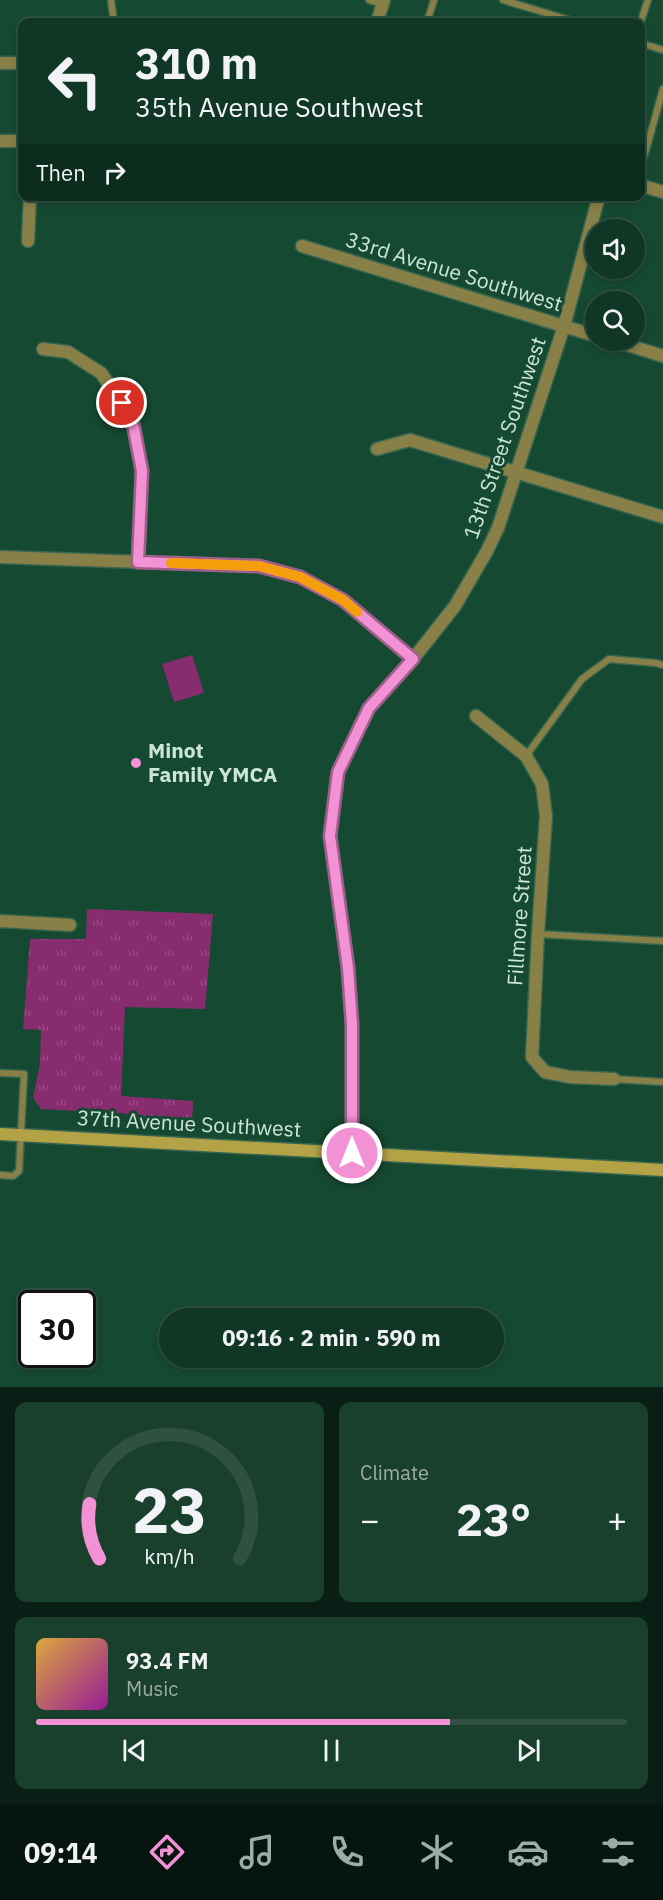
<!DOCTYPE html>
<html lang="en">
<head>
<meta charset="utf-8">
<style>
	body { margin:0; font-family:"IBM Plex Sans",sans-serif; background:#193f2d; color:#f1f3f6; height:100vh; display:flex; flex-direction:column; font-size:22px; white-space:nowrap }
	* { box-sizing:border-box; margin:0 }
	p { font-size:20px; color:#9caca7 }
	.icon { flex:none; width:33px; height:33px; fill:none; stroke:currentColor; stroke-width:2; stroke-linecap:round; stroke-linejoin:round }
	.map { position:relative; height:1387px; overflow:hidden }
	.side { display:flex; flex-direction:column; gap:15px; padding:15px; background:#091e14; flex:1 }
	.side>* { flex:none }
	.banner { position:absolute; left:18px; top:18px; width:627px; height:183px; border-radius:12px; box-shadow:0 3px 9px #0003,0 0 0 2px #305142; background:#103725; color:#f1f3f6; overflow:hidden }
	.fabs { position:absolute; left:585px; top:219px; display:grid; gap:12px }
	.fabs a { display:grid; place-items:center; width:60px; height:60px; border-radius:50%; background:#103725; box-shadow:0 3px 9px #0003,0 0 0 2px #305142; font-size:30px }
	.speed { position:absolute; left:18px; top:1290px; display:flex; gap:12px; font-size:30px; font-weight:700; text-align:center }
	.speed>* { display:grid; place-content:center; width:78px; height:78px; border-radius:50%; background:#103725; box-shadow:0 3px 9px #0003,0 0 0 2px #305142; line-height:1 }
	.speed .limit { border:3px solid #111; border-radius:9px; background:#fff; color:#111 }
	.pin { position:absolute; display:grid; place-items:center; width:51px; height:51px; color:#fff; margin:-26px; border:3px solid #fff; border-radius:50%; box-shadow:0 2px 6px #0007 }
	.me { position:absolute; width:66px; margin:-33px; rotate:0deg; stroke-linejoin:round; filter:drop-shadow(0 0 4px #0008) }
	.turn { display:flex; align-items:center; gap:21px; height:126px; padding:0 18px; font-size:27px }
	.turn .icon { width:78px; height:78px; stroke-width:2.5 }
	.turn b { display:block; font-size:42px; line-height:51px }
	.then { display:flex; align-items:center; height:57px; padding:0 18px; background:#0003; gap:12px; font-size:22px }
	.big { font-size:45px; font-weight:700; line-height:1.1 }
	.side .card { flex:1; display:flex; flex-direction:column; justify-content:center; gap:9px; min-width:0; padding:0 21px; border-radius:12px; background:#193f2d }
	.side .dial { align-items:center; gap:0 }
	.dial svg { height:156px; overflow:visible; fill:none; stroke:#305142; stroke-width:7; stroke-linecap:round; text-anchor:middle }
	.dial text { fill:#f1f3f6; stroke:none }
	.song { display:flex; align-items:center; gap:18px }
	.cover { width:72px; height:72px; border-radius:9px; background:linear-gradient(135deg,hsl(40 70% 55%),hsl(300 70% 35%)) }
	.played { height:6px; border-radius:3px; background:linear-gradient(90deg,#f391d5 70%,#305142 70%) }
	.keys { display:flex; justify-content:space-around; direction:ltr }
	.heat { display:flex; justify-content:space-between; align-items:center; font-size:33px; direction:ltr }
	.side .tiles { flex:1; display:grid; gap:15px; grid-template-columns:1fr 1fr }
	.card:last-child { grid-column:span 2 }
	.trip { position:absolute; left:159px; top:1308px; width:345px; height:60px; border-radius:30px; background:#103725; box-shadow:0 3px 9px #0003,0 0 0 2px #305142; font-weight:700; line-height:60px; text-align:center }
	.menu { display:flex; height:96px; justify-content:space-around; align-items:center; background:#06160f; color:#9caca7 }
	.menu .icon { width:42px; height:42px }
	.menu .on { color:#f391d5 }
	.menu b { font-size:27px; color:#f1f3f6 }
	.map>svg:first-child { display:block }
</style>
</head>
<body>
<div class="map">
<svg width="663" height="1387" viewBox="0 0 663 1387">
	<defs>
		<pattern id="grass-tufts" width="24" height="20" patternUnits="userSpaceOnUse" patternTransform="scale(1.5)"><rect width="24" height="20" fill="#882c70"/><path d="M3 7l-1-3M5 7V3M7 7l1-3M15 17l-1-3M17 17v-4M19 17l1-3" fill="none" stroke="#974a84"/></pattern>
	</defs>
	<rect width="100%" height="100%" fill="#164931"/>
	<polygon fill="url(#grass-tufts)" points="87,909 213,914 205,1009 125,1007 121,1096 193,1101 192,1124 121,1113 41,1109 33,1098 40,1064 41,1030 23,1029 30,939 86,939"/>
	<polygon fill="#882c70" points="192,655 204,693 174,702 162,664"/>
	<g fill="none" stroke-linecap="round" stroke-linejoin="round">
		<defs>
			<g id="service">
				<polyline points="111,0 114,22"/>
				<polyline points="369,0 383,4"/>
				<polyline points="503,0 576,22"/>
				<polyline points="427,22 434,0"/>
				<polyline points="640,24 648,0"/>
				<polyline points="640,43 663,50"/>
				<polyline points="644,157 663,89"/>
				<polyline points="526,756 582,679 609,659 656,663 663,665"/>
				<polyline points="538,934 663,941"/>
				<polyline points="0,1073 24,1074 19,1171 13,1176 0,1175"/>
				<polyline points="614,1079 663,1082"/>
			</g>
			<g id="minor">
				<polyline points="377,22 384,0"/>
				<polyline points="0,63 22,63"/>
				<polyline points="0,141 22,141"/>
				<polyline points="640,185 663,192"/>
				<polyline points="28,241 30,196"/>
				<polyline points="302,246 596,336"/>
				<polyline points="612,340 663,356"/>
				<polyline points="43,349 68,352 101,373 132,418 142,471 138,562"/>
				<polyline points="377,449 410,440 663,517"/>
				<polyline points="0,557 259,566 300,577 343,600 413,659"/>
				<polyline points="476,716 526,756 542,784 546,816 538,934 532,1057 545,1072 570,1077 614,1079"/>
				<polyline points="0,921 70,925"/>
				<polyline points="352,1153 352,1024 348,968 330,836 338,772 369,708 413,659 455,606 487,551 498,528 564,326 599,196"/>
			</g>
			<polyline id="secondary" points="0,1134 663,1170"/>
		</defs>
		<use href="#service" stroke="#37654f" stroke-width="9"/>
		<use href="#minor" stroke="#37654f" stroke-width="15"/>
		<use href="#secondary" stroke="#37654f" stroke-width="15"/>
		<use href="#service" stroke="#898048" stroke-width="6"/>
		<use href="#minor" stroke="#898048" stroke-width="12"/>
		<use href="#secondary" stroke="#b4a346" stroke-width="12"/>
	</g>
	<g fill="none" stroke-linecap="round" stroke-linejoin="round">
		<defs>
			<polyline id="route" points="122,403 132,418 142,471 138,562 259,566 300,577 343,600 413,659 369,708 338,772 330,836 348,968 352,1024 352,1153"/>
		</defs>
		<use href="#route" stroke="#9e5e8a" stroke-width="15"/>
		<use href="#route" stroke="#f391d5" stroke-width="10"/>
		<polyline stroke="#f59e0b" stroke-width="10" points="171,563 259,566 300,577 343,600 357,612"/>
	</g>
	<circle fill="#f391d5" stroke="#164931" stroke-width="2" cx="136" cy="763" r="6"/>
	<g text-anchor="middle" stroke-width="6" stroke-linejoin="round" paint-order="stroke">
		<g font-size="21" fill="#cbe5d6" stroke="#164931">
			<text transform="translate(454 272) rotate(17)" y="7">33rd Avenue Southwest</text>
			<text transform="translate(505 438) rotate(-71)" y="7">13th Street Southwest</text>
			<text transform="translate(520 916) rotate(-86)" y="7">Fillmore Street</text>
			<text transform="translate(189 1124) rotate(3)" y="7">37th Avenue Southwest</text>
		</g>
		<g font-size="21" font-weight="bold" fill="#cbe5d6" stroke="#164931" text-anchor="start">
			<text x="148" y="758">Minot<tspan x="148" dy="24">Family YMCA</tspan></text>
		</g>
	</g>
</svg>
<div class="fabs">
<a><svg class="icon" aria-label="sound" viewBox="0 0 24 24"><path d="M4 9h4l5-4v14l-5-4H4zM17 9q2 3 0 6"/></svg></a>
<a><svg class="icon" aria-label="search" viewBox="0 0 24 24"><circle cx="10" cy="10" r="6"/><path d="M15 15l6 6"/></svg></a>
</div>
<div class="speed"><div class="limit">30</div></div>
<div class="pin" style="left:122px;top:403px;background:#d93025"><svg class="icon" aria-label="arrive" viewBox="0 0 24 24"><path d="M6 21V4h12l-3 4 3 4H6"/></svg></div>
<svg class="me" style="left:352px;top:1153px" viewBox="-20 -20 40 40"><circle r="17" fill="#f391d5" stroke="#fff" stroke-width="3"/><path d="M0-11L8 9 0 5-8 9z" fill="#fff"/></svg>
<div class="trip">09:16 · 2 min · 590 m</div>
<div class="banner">
<div class="turn"><svg class="icon" aria-label="left" viewBox="0 0 24 24"><path d="M17 20v-9H6M10 6l-5 5 5 5"/></svg><div><b>310 m</b>35th Avenue Southwest</div></div>
<div class="then">Then<svg class="icon" aria-label="right" viewBox="0 0 24 24"><path d="M7 20v-9h11M14 6l5 5-5 5"/></svg></div>
</div>
</div>
<section class="side">
<div class="tiles">
<div class="card dial"><svg viewBox="0 0 100 80">
<path d="M14 69A42 42 0 1 1 86 69"/>
<path d="M14 69A42 42 0 0 1 9 41" stroke="#f391d5"/>
<text x="50" y="56" font-size="32" font-weight="700">23</text>
<text x="50" y="72" font-size="11">km/h</text>
</svg></div>
<div class="card"><p>Climate</p>
<div class="heat"><a>−</a><b class="big">23°</b><a>+</a></div>
</div>
<div class="card">
<div class="song"><i class="cover"></i><div><b>93.4 FM</b><p>Music</p></div></div>
<div class="played"></div>
<div class="keys"><svg class="icon" aria-label="previous" viewBox="0 0 24 24"><path d="M18 5L8 12l10 7zM5 5v14"/></svg><svg class="icon" aria-label="pause" viewBox="0 0 24 24"><path d="M8 5v14M16 5v14"/></svg><svg class="icon" aria-label="next" viewBox="0 0 24 24"><path d="M6 5l10 7-10 7zM19 5v14"/></svg></div>
</div>
</div>
</section>
<nav class="menu">
<b>09:14</b>
<svg class="icon on" aria-label="directions" viewBox="0 0 24 24"><path d="M12 3l9 9-9 9-9-9zM9 14v-3h6M13 9l2 2-2 2"/></svg>
<svg class="icon" aria-label="music" viewBox="0 0 24 24"><path d="M9 18V5l10-2v13"/><circle cx="6" cy="18" r="3"/><circle cx="16" cy="16" r="3"/></svg>
<svg class="icon" aria-label="phone" viewBox="0 0 24 24"><path d="M5 4h4l2 5-3 2q2 4 5 5l2-3 5 2v4C11 20 4 13 5 4z"/></svg>
<svg class="icon" aria-label="climate" viewBox="0 0 24 24"><path d="M12 3v18M4 7l16 10M4 17L20 7"/></svg>
<svg class="icon" aria-label="car" viewBox="0 0 24 24"><path d="M5 17H2v-5l4-1 3-4h7l3 4 3 1v5h-3M9 17h6M6 11h13"/><circle cx="7" cy="17" r="2"/><circle cx="17" cy="17" r="2"/></svg>
<svg class="icon" aria-label="filters" viewBox="0 0 24 24"><path d="M4 7h16M4 17h16"/><circle cx="9" cy="7" r="2"/><circle cx="15" cy="17" r="2"/></svg>
</nav>
</body>
</html>
